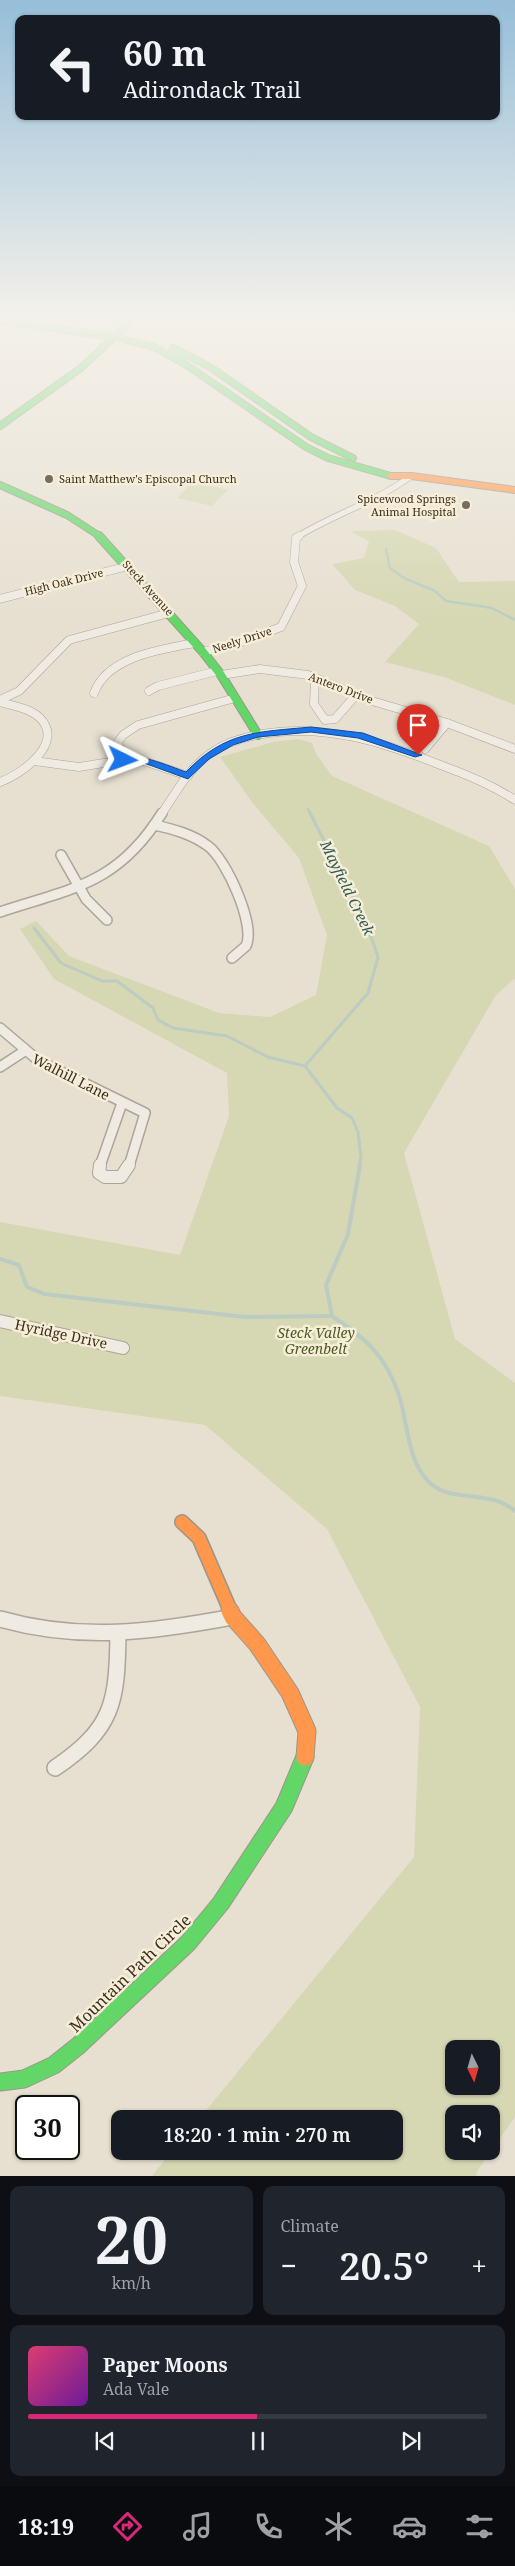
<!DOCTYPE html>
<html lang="en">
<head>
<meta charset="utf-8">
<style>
	body { margin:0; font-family:"Noto Serif",serif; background:#20242c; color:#f1f3f6; height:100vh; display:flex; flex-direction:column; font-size:19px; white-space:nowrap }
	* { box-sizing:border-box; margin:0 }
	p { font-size:16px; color:#9ea1a6 }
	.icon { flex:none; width:28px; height:28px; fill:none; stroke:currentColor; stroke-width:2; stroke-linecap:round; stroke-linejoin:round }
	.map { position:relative; height:2176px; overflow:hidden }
	.details { display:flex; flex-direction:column; gap:10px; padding:10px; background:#0d0f14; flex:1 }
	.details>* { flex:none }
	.hud { position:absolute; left:15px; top:15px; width:485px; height:105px; border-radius:10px; box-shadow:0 1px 4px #0004; background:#171b24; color:#f1f3f6; overflow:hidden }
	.needle { width:32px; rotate:175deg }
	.fabs { position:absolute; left:445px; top:2040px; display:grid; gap:10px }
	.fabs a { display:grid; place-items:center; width:55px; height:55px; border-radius:10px; background:#171b24; box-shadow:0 1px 4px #0004; font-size:25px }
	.speed { position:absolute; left:15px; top:2095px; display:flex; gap:10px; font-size:25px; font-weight:700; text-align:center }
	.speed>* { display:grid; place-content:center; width:65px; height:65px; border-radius:50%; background:#171b24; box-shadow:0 1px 4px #0004; line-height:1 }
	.speed .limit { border:2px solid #111; border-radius:8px; background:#fff; color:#111 }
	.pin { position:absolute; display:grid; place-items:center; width:42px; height:42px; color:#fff; margin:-51px -21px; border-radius:50% 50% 50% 0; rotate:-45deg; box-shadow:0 0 5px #0007 }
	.pin .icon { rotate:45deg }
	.me { position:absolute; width:55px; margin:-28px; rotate:93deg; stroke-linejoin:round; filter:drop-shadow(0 0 4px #0008) }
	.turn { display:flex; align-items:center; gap:18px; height:105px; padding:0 25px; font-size:22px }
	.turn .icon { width:65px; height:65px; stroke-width:2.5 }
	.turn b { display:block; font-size:35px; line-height:42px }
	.big { font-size:38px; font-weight:600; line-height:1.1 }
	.details .tile { flex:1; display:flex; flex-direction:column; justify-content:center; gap:8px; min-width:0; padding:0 18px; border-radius:10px; background:#20242c }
	.details .dial { align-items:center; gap:0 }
	.dial b { font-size:65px; line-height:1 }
	.song { display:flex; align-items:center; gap:15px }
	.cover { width:60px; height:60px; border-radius:8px; background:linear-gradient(135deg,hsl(340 70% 55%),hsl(280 70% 35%)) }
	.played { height:5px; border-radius:2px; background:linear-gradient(90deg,#db2777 50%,#363941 50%) }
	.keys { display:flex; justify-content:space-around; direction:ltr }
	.heat { display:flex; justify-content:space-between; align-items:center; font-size:28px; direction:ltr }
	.details .tiles { flex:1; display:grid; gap:10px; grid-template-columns:1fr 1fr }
	.tile:last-child { grid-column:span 2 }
	.trip { position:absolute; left:111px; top:2110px; width:292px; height:50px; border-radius:10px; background:#171b24; box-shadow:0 1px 4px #0004; font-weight:600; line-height:50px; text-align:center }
	.dock { display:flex; height:80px; justify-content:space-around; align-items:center; background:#090b0e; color:#9ea1a6 }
	.dock .icon { width:35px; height:35px }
	.dock .selected { color:#db2777 }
	.dock b { font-size:22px; color:#f1f3f6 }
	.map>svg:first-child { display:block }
</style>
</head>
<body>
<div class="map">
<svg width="515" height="2176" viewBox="0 0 515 2176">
	<rect width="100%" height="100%" fill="#e7e0d1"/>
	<g fill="#d6d7b3" fill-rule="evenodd">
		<polygon points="193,482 194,482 228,490 212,506 177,498"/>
		<polygon points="395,530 436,548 459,582 515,581 515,705 444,677 385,662 419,624 395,606 355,590 332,564 364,558 369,541 350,531"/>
		<path d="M298,739L312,743L315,752L332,776L489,846L515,889V978L496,995L404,1153L455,1339L515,1383V2117L491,2151V2114H454V2151H491L476,2173L477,2176H152L172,2151H395V2119H199L414,1857L420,1707L327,1529L205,1425L0,1396V1222L180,1255L229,1116L227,1073L54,979L20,929L36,921L69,956L219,1013L270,1017L316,995L327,935L299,858L252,802L220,757L273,742ZM454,2049H491V2086H454Z"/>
	</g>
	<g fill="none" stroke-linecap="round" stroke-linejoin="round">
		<g stroke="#bcccc2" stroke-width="2.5">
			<polyline points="386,549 390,568 404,578 435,591 446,601 492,608 515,620"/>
			<polyline points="308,809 311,815"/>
		</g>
		<g stroke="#bcccc2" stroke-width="3">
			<polyline points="310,813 367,925 378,957 368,993 305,1066 337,1108 352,1118 358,1132 361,1157 359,1166"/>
			<polyline points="34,928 61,963 102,981 117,981 153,1008 158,1020 173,1028 227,1036 268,1057 305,1066"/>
		</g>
		<g stroke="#bcccc2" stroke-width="4">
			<path d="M360,1165L348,1234L326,1285L332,1316C367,1340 384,1353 399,1395C408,1423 407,1462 430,1483C453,1504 488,1488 515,1511"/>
			<polyline points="0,1259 19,1265 27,1287 44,1294 245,1317 332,1316"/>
		</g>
		<defs>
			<path id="street-far4" d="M297,537C334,514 376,502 411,476"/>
			<g id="street-far3">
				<polyline points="0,599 128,566"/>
				<polyline points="203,652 239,643 281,627 302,586 294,562 296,538 299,536"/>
				<polyline points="221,675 260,669 308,675 372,701 447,723 515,749"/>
				<polyline points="315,678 314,704 325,720 335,719 356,695"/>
				<polyline points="149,691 158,686 217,671"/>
				<path d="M94,693C108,656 160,650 194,643"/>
				<polyline points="0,700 19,691 69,640 169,613"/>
				<path d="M0,702C13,706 30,708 40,718C65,743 22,774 0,782"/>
				<polyline points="425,749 447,723"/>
				<polyline points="123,760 118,742 123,735 138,725 235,698"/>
				<polyline points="34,761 79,767 135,758 188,776"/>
				<path d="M161,815C176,792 189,768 211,753C225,743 242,738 257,735C323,722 383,742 443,766C468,775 492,785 515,800"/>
			</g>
			<g id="street-far2">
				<path d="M154,825C173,829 192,834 208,846C226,859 256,925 246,946L232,958"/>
				<polyline points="61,855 86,899 107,920"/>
				<path d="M0,912C73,888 118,884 162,813"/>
				<polyline points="0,1028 39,1061 145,1113 129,1166"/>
				<polyline points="0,1067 23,1052"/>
				<polyline points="100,1166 122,1103"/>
			</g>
			<g id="street-far1">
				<polyline points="100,1165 99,1173 105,1177 121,1177 129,1165"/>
				<polyline points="0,1321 123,1348"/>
			</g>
			<g id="street">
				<path d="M0,1619C81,1642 152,1632 233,1617"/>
				<path d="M55,1768C114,1728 117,1702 118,1634"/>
			</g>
			<g id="fast-far2">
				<polyline points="0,321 115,337 154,347 185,364 306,447 328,458 391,476"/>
				<polyline points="173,348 210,367 311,437 353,458"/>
				<polyline points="0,426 81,368 134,318"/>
				<polyline points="0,485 67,515 101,537"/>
			</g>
			<polyline id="fast-far1" points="99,536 203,652 221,675 258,735"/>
			<polyline id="fast" points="0,2082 24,2079 54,2065 78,2046 188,1943 221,1903 284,1807 305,1757"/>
			<polyline id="slow-far2" points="391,476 411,476 515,490"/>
			<polyline id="slow-far1" points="182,1522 199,1538 231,1612"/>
			<polyline id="slow" points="230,1611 233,1617 257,1644 290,1693 307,1731 305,1757"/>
		</defs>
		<use href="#street-far4" stroke="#ada599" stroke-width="7"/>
		<use href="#street-far3" stroke="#ada599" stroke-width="9"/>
		<use href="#street-far2" stroke="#ada599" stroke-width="12"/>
		<use href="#street-far1" stroke="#ada599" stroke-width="14"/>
		<use href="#street" stroke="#ada599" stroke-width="18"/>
		<use href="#fast-far2" stroke="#9c958a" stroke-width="8"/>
		<use href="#fast-far1" stroke="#9c958a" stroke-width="10"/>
		<use href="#fast" stroke="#9c958a" stroke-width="19"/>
		<use href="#slow-far2" stroke="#9c958a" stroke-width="8"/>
		<use href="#slow-far1" stroke="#9c958a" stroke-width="16"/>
		<use href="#slow" stroke="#9c958a" stroke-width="19"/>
		<use href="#street-far4" stroke="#efebe3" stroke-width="5.5"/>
		<use href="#street-far3" stroke="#efebe3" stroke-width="8"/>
		<use href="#street-far2" stroke="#efebe3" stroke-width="9"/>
		<use href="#street-far1" stroke="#efebe3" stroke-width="12"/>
		<use href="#street" stroke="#efebe3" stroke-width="15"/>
		<use href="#fast-far2" stroke="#63d668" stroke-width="6"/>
		<use href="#fast-far1" stroke="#63d668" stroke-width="8"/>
		<use href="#fast" stroke="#63d668" stroke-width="17"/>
		<use href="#slow-far2" stroke="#ff974d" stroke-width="6"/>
		<use href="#slow-far1" stroke="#ff974d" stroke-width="13"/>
		<use href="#slow" stroke="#ff974d" stroke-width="17"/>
	</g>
	<linearGradient id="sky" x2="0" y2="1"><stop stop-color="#96bed9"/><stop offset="0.51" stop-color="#f4f1ea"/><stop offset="1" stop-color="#f4f1ea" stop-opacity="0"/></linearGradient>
	<rect width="515" height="622" fill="url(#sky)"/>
	<path fill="#1a73e8" stroke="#114b97" d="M311,727L363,733L422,755L415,757L358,738L311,732L258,737L233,745L209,759L188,779L144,763L123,762L118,760C132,749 171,767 186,772C225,731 258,732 311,727Z"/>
	<g fill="#786c5e" stroke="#f7eed8" stroke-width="2">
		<circle cx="49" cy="479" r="5"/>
		<circle cx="466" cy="505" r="5"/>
	</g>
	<g text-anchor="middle" stroke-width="5" stroke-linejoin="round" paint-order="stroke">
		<g font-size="11" fill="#3d2e20" stroke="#f7eed8" text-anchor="start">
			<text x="59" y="483">Saint Matthew's Episcopal Church</text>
			<text x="456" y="503" text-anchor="end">Spicewood Springs<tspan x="456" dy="13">Animal Hospital</tspan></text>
		</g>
		<g font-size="11" fill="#3d2e20" stroke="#f7eed8">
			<text transform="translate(64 582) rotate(-14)" y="4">High Oak Drive</text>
			<text transform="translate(148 588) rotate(48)" y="4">Steck Avenue</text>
			<text transform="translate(242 640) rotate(-18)" y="4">Neely Drive</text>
			<text transform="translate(341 688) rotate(21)" y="4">Antero Drive</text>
		</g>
		<g font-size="14" fill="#3d2e20" stroke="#f7eed8">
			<text transform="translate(71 1077) rotate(27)" y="5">Walhill Lane</text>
			<text transform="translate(61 1334) rotate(12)" y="5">Hyridge Drive</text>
		</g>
		<g font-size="14" font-style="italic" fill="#4d5a26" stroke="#f7eed8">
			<text x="316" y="1338">Steck Valley<tspan x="316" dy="16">Greenbelt</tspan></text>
		</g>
		<g font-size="15" font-style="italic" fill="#2f5d5a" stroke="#f7eed8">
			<text transform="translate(347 888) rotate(64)" y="5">Mayfield Creek</text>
		</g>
		<g font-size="16" fill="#3d2e20" stroke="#f7eed8">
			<text transform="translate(130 1973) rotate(-44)" y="6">Mountain Path Circle</text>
		</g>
	</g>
</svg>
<div class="fabs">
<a><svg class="needle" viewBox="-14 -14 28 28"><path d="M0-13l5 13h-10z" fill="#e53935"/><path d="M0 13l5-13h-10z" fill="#9ea1a6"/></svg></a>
<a><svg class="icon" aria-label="sound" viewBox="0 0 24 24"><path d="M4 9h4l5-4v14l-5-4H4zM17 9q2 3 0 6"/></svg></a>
</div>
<div class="speed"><div class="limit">30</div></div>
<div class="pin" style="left:418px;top:755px;background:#d93025"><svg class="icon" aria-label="arrive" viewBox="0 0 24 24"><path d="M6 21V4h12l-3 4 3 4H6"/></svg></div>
<svg class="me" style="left:123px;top:760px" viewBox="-20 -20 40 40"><path d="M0-17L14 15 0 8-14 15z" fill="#1a73e8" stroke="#fff" stroke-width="4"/></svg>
<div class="trip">18:20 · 1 min · 270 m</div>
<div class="hud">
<div class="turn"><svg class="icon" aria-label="left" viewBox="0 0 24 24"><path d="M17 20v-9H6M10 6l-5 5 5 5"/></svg><div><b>60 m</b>Adirondack Trail</div></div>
</div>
</div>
<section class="details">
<div class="tiles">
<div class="tile dial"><b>20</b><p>km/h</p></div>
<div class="tile"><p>Climate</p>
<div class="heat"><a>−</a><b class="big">20.5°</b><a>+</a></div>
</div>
<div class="tile">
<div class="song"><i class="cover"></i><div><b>Paper Moons</b><p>Ada Vale</p></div></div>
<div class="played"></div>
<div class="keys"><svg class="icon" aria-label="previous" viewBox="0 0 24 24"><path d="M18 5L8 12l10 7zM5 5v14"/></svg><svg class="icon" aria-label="pause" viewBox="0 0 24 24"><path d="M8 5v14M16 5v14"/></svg><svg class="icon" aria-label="next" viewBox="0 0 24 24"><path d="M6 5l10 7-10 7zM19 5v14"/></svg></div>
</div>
</div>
</section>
<nav class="dock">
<b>18:19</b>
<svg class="icon selected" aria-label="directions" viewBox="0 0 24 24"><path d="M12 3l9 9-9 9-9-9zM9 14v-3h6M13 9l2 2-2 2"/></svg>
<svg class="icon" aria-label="music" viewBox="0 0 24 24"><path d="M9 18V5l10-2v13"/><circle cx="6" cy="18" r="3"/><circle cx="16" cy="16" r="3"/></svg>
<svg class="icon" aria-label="phone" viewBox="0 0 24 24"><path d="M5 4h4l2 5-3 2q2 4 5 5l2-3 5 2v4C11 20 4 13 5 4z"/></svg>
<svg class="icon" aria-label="climate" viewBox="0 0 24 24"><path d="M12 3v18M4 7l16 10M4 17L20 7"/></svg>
<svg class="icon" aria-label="car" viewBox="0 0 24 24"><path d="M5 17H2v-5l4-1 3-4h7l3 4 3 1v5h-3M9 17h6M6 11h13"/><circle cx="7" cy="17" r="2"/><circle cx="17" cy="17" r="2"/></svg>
<svg class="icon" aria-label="filters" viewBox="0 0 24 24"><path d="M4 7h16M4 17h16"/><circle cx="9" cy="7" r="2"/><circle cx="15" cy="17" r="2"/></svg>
</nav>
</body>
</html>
